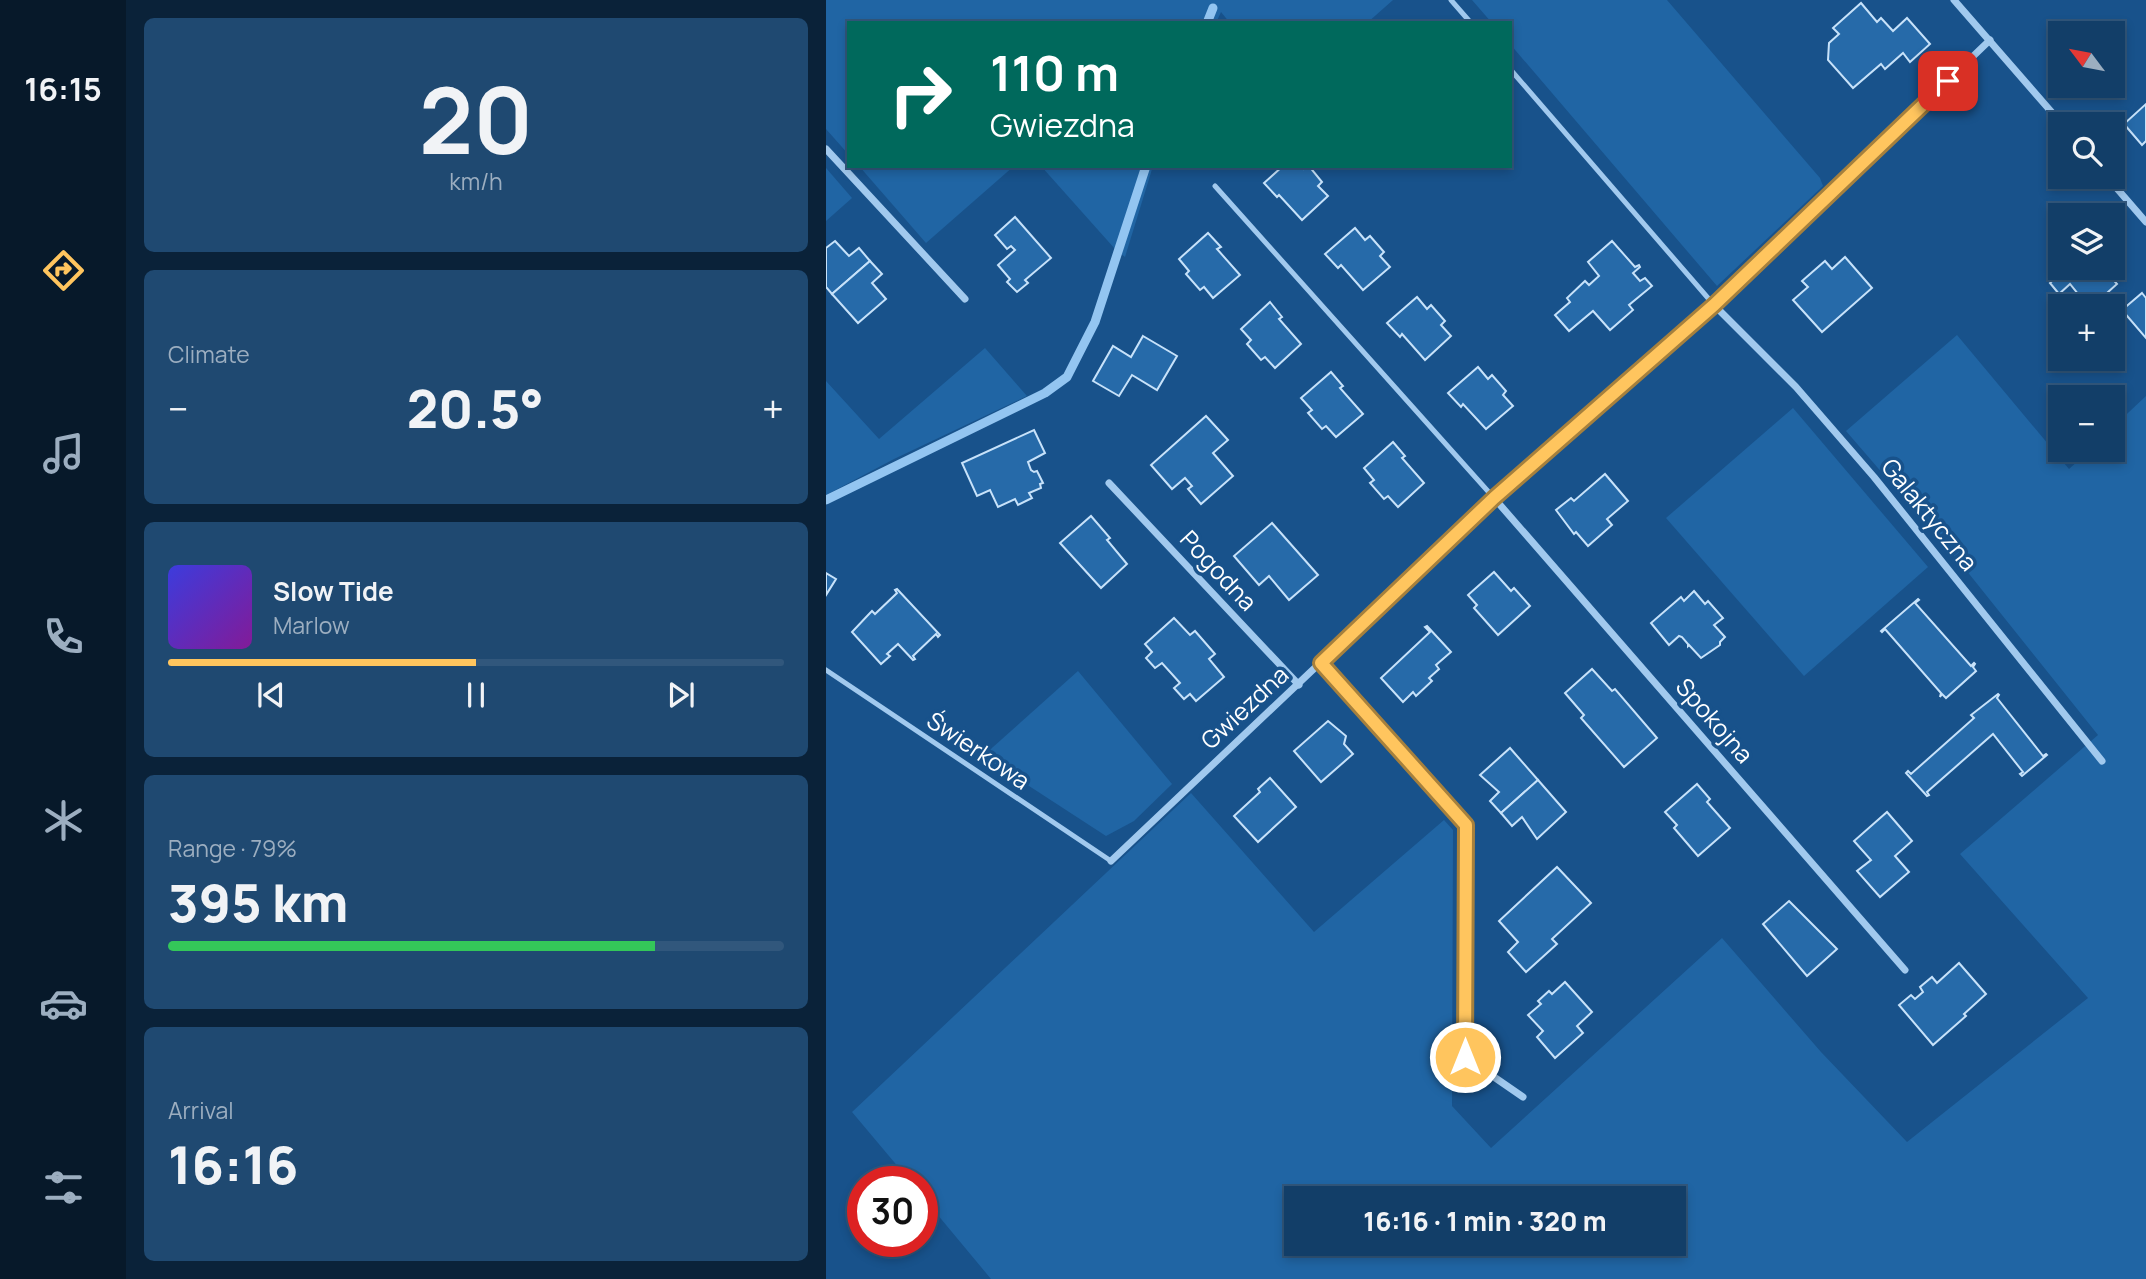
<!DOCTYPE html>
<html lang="en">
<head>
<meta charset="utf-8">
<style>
	body { margin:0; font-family:Manrope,sans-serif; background:#1f4971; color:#f1f3f6; height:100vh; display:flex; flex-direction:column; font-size:26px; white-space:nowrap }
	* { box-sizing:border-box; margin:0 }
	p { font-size:23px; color:#9caec0 }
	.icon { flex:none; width:38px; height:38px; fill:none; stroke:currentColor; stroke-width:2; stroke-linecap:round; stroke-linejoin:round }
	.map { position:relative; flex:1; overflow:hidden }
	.drawer { display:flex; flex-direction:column; gap:18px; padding:18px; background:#0a2239; width:700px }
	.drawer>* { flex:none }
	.guide { position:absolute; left:21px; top:21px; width:665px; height:147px; border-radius:0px; box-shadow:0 4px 10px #0003,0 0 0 2px #31577c; background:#00695c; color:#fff; overflow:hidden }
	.needle { width:46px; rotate:302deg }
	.controls { position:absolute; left:1222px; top:21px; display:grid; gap:14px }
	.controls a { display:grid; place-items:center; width:77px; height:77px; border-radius:0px; background:#123e68; box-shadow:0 4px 10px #0003,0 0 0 2px #31577c; font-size:35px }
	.speed { position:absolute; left:21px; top:1166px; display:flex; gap:14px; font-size:35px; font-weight:700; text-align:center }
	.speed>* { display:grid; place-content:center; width:91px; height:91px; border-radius:50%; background:#123e68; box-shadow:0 4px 10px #0003,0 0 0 2px #31577c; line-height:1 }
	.speed .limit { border:10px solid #d22; background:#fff; color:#111 }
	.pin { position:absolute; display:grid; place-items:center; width:60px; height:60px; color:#fff; margin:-30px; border-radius:14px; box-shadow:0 4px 10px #0006 }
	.me { position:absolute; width:77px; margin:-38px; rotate:0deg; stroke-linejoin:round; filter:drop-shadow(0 0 5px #0008) }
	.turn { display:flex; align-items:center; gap:24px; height:147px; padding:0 28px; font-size:32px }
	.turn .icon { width:91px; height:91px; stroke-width:2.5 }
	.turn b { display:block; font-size:49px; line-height:60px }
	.big { font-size:52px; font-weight:800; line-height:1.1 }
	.drawer .widget { flex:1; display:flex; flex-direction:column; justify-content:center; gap:10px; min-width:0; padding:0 24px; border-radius:10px; background:#1f4971 }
	.drawer .dial { align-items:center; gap:0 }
	.dial b { font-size:91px; line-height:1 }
	.song { display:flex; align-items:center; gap:21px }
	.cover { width:84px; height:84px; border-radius:10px; background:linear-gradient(135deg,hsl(240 70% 55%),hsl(290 70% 35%)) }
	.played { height:7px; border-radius:4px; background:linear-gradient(90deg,#ffc55e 50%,#31577c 50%) }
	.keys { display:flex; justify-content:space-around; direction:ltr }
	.heat { display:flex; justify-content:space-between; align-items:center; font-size:38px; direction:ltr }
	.charge { height:10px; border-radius:5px; background:linear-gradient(90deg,#34c759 79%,#31577c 0) }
	.trip { position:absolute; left:458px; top:1186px; width:402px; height:70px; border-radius:0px; background:#123e68; box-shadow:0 4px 10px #0003,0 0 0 2px #31577c; font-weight:800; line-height:70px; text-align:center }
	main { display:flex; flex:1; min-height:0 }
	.tab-bar { display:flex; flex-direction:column; width:126px; justify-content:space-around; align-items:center; background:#07192a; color:#9caec0 }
	.tab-bar .icon { width:49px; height:49px }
	.tab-bar .on { color:#ffc55e }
	.tab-bar b { font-size:32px; color:#f1f3f6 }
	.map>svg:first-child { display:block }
</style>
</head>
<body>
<main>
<nav class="tab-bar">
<b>16:15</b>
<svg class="icon on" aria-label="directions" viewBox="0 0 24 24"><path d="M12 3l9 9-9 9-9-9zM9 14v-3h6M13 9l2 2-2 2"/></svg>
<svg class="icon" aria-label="music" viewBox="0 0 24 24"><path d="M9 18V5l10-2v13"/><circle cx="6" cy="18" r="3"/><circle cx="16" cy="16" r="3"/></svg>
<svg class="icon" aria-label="phone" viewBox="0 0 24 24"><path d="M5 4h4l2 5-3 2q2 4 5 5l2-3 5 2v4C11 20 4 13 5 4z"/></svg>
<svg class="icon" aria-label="climate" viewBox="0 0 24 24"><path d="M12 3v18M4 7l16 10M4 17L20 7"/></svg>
<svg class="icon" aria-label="car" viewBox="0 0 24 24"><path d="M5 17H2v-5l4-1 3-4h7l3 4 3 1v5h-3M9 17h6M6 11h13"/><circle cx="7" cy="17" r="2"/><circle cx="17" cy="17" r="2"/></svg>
<svg class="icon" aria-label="filters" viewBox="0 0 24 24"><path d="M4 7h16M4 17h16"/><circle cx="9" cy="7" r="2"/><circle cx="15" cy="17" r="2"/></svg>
</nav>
<section class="drawer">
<div class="widget dial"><b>20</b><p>km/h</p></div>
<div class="widget"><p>Climate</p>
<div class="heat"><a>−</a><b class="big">20.5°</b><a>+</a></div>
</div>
<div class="widget">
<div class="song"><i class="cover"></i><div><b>Slow Tide</b><p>Marlow</p></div></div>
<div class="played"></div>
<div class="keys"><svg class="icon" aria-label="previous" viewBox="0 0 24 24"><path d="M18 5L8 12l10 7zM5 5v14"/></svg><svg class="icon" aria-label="pause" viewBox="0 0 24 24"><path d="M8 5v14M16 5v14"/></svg><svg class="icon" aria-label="next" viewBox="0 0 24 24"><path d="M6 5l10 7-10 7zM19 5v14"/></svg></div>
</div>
<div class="widget"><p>Range · 79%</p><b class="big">395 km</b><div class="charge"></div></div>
<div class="widget"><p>Arrival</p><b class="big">16:16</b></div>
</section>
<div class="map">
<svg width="1320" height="1279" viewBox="0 0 1320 1279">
	<rect width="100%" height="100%" fill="#18528b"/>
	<g fill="#2065a4" fill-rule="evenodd">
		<polygon points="0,0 567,0 541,23 404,23 395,12 390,23 23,23 23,155 0,129"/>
		<polygon points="646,0 841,0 994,178 997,186 891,286 684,44 684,23 666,23"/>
		<polygon points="33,166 188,166 100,243"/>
		<polygon points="215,166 327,166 299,257 289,249"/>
		<polygon points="0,168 26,198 0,221"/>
		<path d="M1131,335L1243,469L1264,450H1286V428L1320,396V1279H165L96,1196V1181H84L26,1112L365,793L488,932L618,820L627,830L626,1106L665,1148L896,938L995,1052L1081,1142L1262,998L1134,854L1272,735L1140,570L1020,431ZM471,1199H849V1244H471Z"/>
		<polygon points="159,348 201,396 68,459 0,495 0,381 53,439"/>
		<polygon points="967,408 1102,567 978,676 840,518"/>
		<polygon points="252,671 346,784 308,821 280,836 157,756"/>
	</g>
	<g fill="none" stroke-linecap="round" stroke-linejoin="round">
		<g stroke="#93c5f1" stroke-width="9">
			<polyline points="381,23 387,8"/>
			<polyline points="0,500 219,393 241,377 269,322 320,166"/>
		</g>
	</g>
	<g fill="#266aa9" stroke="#c7e2fa" stroke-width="2">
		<polygon points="1035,3 1051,22 1055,18 1067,31 1081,18 1104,44 1084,62 1077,53 1059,69 1055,64 1027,88 1002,60 1003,43 1013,34 1007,28"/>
		<polygon points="1320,104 1320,141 1316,145 1298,124"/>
		<polygon points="457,166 475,166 478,169 483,166 496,182 492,186 502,196 476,220 453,195 451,197 438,183"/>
		<polygon points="189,217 225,258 199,280 202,283 191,292 181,282 184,279 172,265 189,250 185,246 181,249 169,235"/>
		<polygon points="529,228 539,240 544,236 558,252 554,256 564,267 537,290 515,265 512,268 499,254"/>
		<polygon points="382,233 395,247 391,249 414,275 387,298 378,287 374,290 360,274 363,271 353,259"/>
		<polygon points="9,241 23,256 33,248 44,261 6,294 0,287 0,248"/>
		<polygon points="786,241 809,267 813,265 814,267 807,273 814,281 819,278 826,286 803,305 807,310 784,330 767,311 743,331 729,315 744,302 741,298 759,281 763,285 773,276 762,262"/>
		<polygon points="1234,255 1234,268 1277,268 1291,284 1281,293 1284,298 1274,306 1257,306 1249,297 1252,294 1244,284 1233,294 1224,283 1232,276 1222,265"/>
		<polygon points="1019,257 1046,288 996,332 967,300 982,287 976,281 999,261 1006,269"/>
		<polygon points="44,261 56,274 46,283 60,299 32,323 6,294"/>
		<polygon points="1316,293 1320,298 1320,338 1296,310"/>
		<polygon points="591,297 601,309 605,305 619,321 615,325 625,336 599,360 576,334 574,337 561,323"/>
		<polygon points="444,302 456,317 453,319 475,344 449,368 439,357 435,360 421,344 425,340 415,329"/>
		<polygon points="317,336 351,356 331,390 306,375 293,396 267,381 287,346 305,357"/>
		<polygon points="652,367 662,379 666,375 680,391 677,395 687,406 660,429 637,404 635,407 622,393"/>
		<polygon points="505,372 517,386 514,388 537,414 510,437 500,426 496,429 482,413 486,410 475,398"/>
		<polygon points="380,416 402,440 387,453 407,476 375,504 362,489 366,486 359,478 346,489 325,465"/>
		<polygon points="208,430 219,453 202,462 205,470 208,472 211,471 217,483 214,484 215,488 203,493 206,498 192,505 189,499 172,507 164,490 151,496 136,463"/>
		<polygon points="567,442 579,456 576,458 598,483 572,507 562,496 558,499 544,483 548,480 538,468"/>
		<polygon points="779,474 802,501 781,519 786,525 762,546 750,532 748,534 730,510 745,498 748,501"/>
		<polygon points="265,516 284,538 281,540 301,564 275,588 234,543"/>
		<polygon points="446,523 492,575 463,600 443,576 433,585 408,556"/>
		<polygon points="668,572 685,591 688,588 704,606 672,635 648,608 651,605 642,595"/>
		<polygon points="0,573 10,579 0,595"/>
		<polygon points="71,589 114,635 112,637 110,634 87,656 89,659 87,660 72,644 61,654 64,656 55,664 26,632 44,613 46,611 49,614 71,593 69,590"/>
		<polygon points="868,591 879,604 882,601 897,618 888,625 899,637 894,642 894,645 875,658 863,645 862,646 862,644 856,637 853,636 843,645 825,623 855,597 858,601"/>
		<polygon points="1092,599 1093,600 1089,603 1145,666 1148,663 1149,664 1147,667 1150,671 1120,698 1116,694 1114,697 1115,693 1059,629 1056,632 1055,631"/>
		<polygon points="348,618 364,635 369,631 389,654 383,659 398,677 370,701 364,694 358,699 348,688 354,683 336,663 329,668 320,658 326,652 319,644"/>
		<polygon points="601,626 625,652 610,665 613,669 603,678 606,681 590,696 587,692 577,702 555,678 604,632 599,627"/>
		<polygon points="766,669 786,691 789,689 831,738 798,767 755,718 758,715 739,693"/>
		<polygon points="1172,694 1173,695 1171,698 1217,756 1220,754 1221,755 1196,776 1194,774 1197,772 1167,734 1101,792 1103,795 1101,796 1080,773 1082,771 1085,774 1148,718 1145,715"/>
		<polygon points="502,721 520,736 518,744 527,754 495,782 468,751"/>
		<polygon points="684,748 712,780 675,813 664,801 673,792 654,775"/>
		<polygon points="444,778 470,807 432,842 408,816 434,792 432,789"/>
		<polygon points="712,780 740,812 711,839 696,817 686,826 675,813"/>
		<polygon points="871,784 884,799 881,802 904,828 872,856 848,828 851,825 839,812"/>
		<polygon points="1061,812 1086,841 1069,856 1083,872 1054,897 1031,871 1045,860 1028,841"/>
		<polygon points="731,867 765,903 726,939 731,944 700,972 682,952 692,942 673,921"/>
		<polygon points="963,901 1011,949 981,976 937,924"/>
		<polygon points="1133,963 1160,994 1138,1014 1140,1016 1107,1045 1073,1005 1085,995 1089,999 1097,992 1094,987 1106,977 1111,983"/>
		<polygon points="739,982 766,1012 751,1026 757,1033 729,1058 711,1037 717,1031 702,1015 715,1004 712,1001 723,991 726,994"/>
	</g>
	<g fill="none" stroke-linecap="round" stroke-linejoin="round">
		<g stroke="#a1c9ee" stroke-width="5">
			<polyline points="625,0 645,23"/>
			<polyline points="684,69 888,305"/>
			<polyline points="389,186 668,498"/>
			<polyline points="0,670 285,861"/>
		</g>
		<g stroke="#a1c9ee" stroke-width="7">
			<polyline points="1128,0 1236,124"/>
			<polyline points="0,149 139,299"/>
			<polyline points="1281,177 1320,222"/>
			<polyline points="888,305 970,387 1048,477 1276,761"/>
			<polyline points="283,483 473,685"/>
			<polyline points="668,498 1079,970"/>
			<polyline points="495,664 640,825 639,1057 697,1097"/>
			<polyline points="285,861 668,498 888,305 1164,40"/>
		</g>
	</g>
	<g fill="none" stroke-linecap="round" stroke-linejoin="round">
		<defs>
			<polyline id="route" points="639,1057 640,825 495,663 668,498 888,305 1122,81"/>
		</defs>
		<use href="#route" stroke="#a6803d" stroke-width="18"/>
		<use href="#route" stroke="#ffc55e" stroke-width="12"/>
	</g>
	<g text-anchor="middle" stroke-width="7" stroke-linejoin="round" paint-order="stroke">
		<g font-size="24" fill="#fff" stroke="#18528b">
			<text transform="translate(1103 515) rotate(51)" y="8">Galaktyczna</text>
			<text transform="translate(392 571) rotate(47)" y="8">Pogodna</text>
			<text transform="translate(419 708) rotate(-43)" y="8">Gwiezdna</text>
			<text transform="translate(888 721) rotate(49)" y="8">Spokojna</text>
			<text transform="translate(152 751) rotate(34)" y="8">Świerkowa</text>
		</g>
	</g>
</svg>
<div class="controls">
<a><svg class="needle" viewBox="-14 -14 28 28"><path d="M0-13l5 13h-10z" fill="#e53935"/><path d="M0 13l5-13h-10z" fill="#9caec0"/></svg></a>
<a><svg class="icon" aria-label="search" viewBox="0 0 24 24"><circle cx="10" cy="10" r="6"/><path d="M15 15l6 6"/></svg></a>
<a><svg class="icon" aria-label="layers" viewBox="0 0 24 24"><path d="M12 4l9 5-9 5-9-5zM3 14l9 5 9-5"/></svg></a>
<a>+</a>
<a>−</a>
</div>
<div class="speed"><div class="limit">30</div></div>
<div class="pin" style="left:1122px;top:81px;background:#d93025"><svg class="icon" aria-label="arrive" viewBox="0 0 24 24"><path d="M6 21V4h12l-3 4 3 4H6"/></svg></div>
<svg class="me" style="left:639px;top:1057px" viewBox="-20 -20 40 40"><circle r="17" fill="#ffc55e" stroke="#fff" stroke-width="3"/><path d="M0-11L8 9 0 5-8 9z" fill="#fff"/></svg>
<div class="trip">16:16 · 1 min · 320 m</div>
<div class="guide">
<div class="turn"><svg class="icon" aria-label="right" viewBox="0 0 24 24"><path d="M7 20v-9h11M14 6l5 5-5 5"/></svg><div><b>110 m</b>Gwiezdna</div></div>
</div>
</div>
</main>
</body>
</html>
